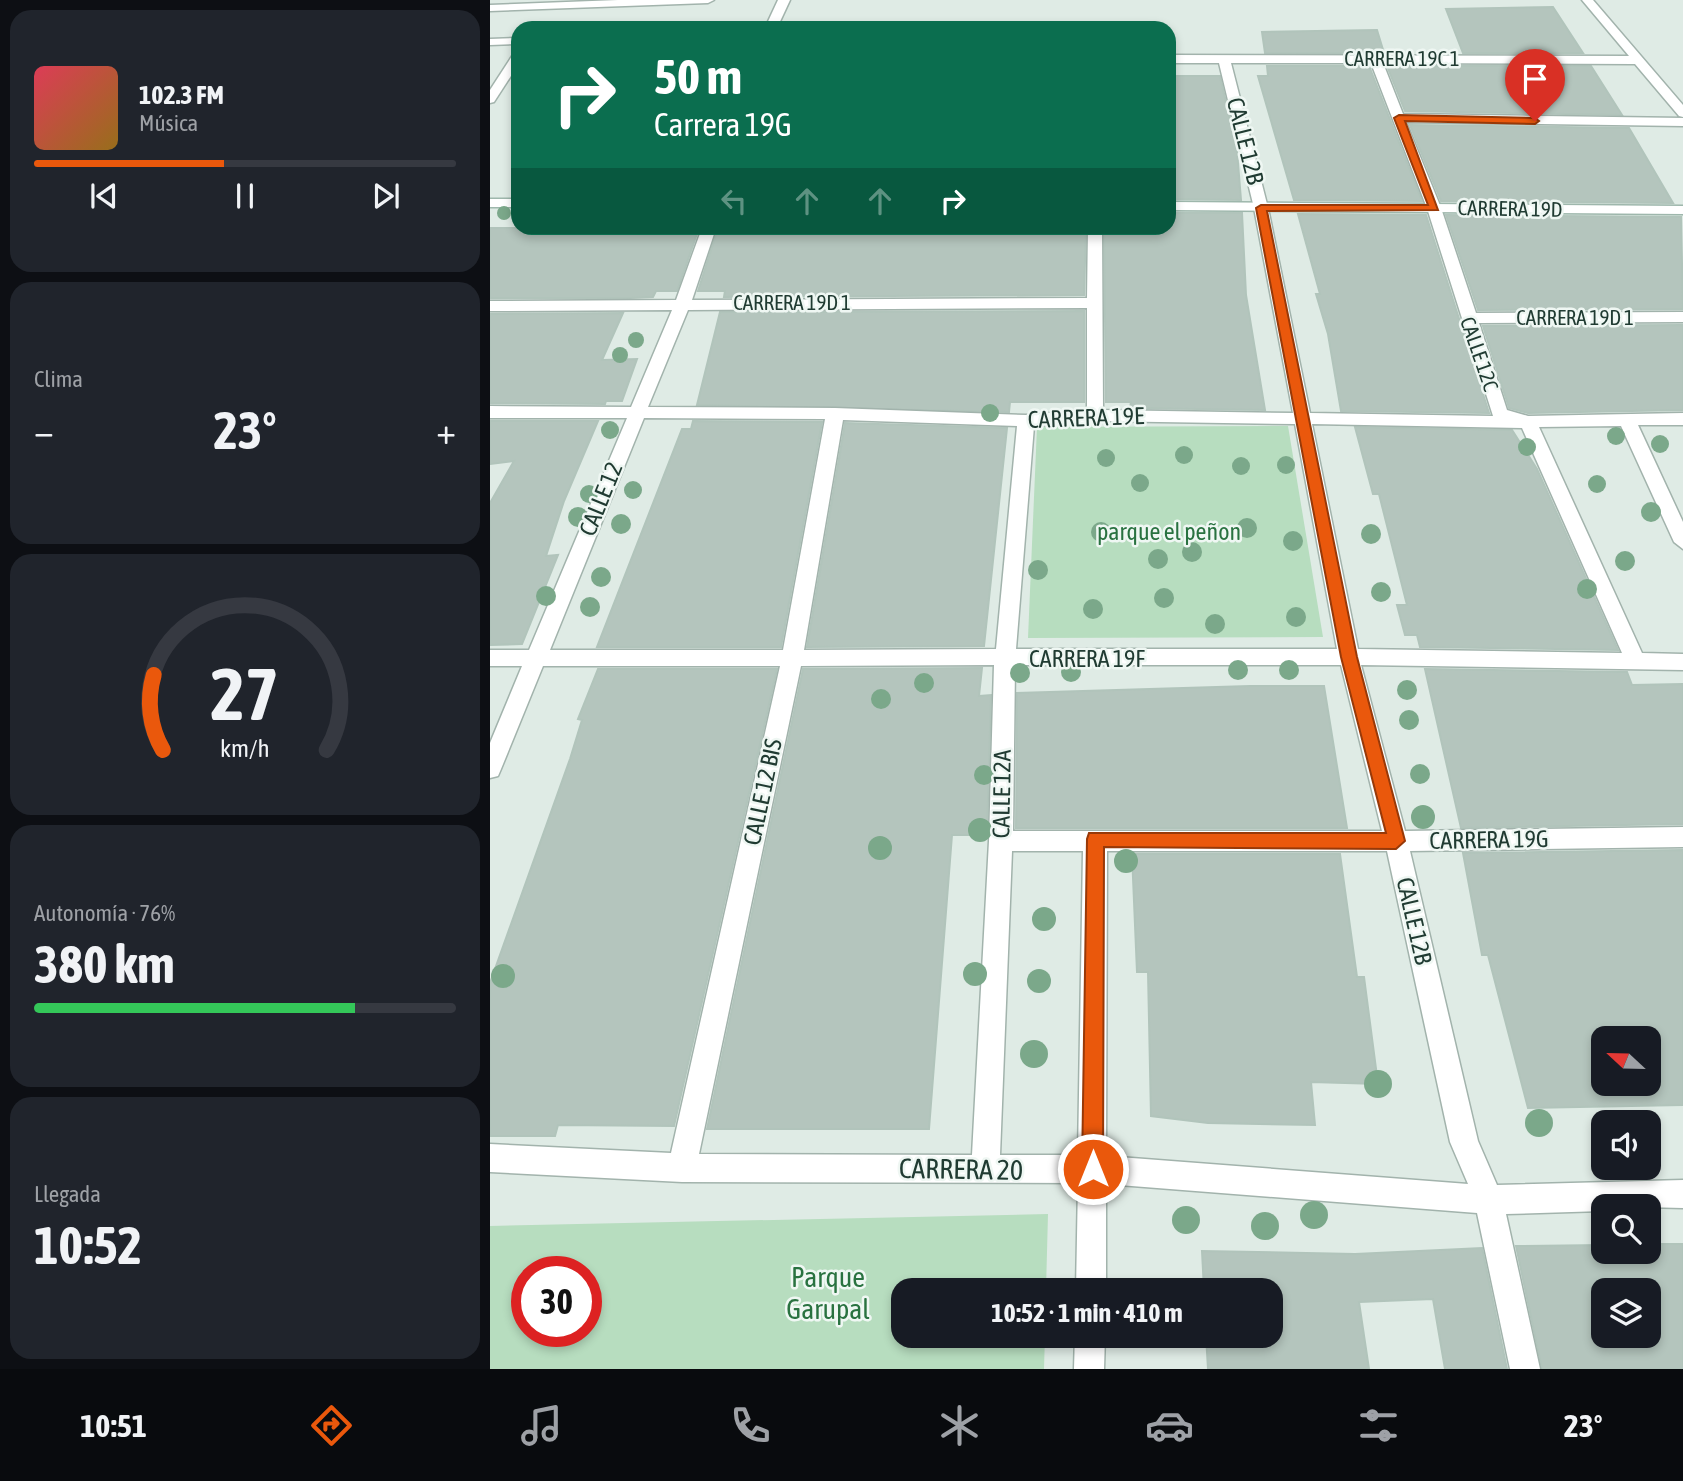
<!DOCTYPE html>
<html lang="es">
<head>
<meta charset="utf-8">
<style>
	body { margin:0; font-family:"Asap Condensed",sans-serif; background:#20242c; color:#f1f3f6; height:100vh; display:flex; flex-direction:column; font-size:26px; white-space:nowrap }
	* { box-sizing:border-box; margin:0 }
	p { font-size:23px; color:#9ea1a6 }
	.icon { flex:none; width:38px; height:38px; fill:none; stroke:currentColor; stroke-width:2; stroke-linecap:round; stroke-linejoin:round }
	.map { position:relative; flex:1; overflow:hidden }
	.details { display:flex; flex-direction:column; gap:10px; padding:10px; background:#0d0f14; width:490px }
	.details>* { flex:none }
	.banner { position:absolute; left:21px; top:21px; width:665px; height:214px; border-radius:21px; box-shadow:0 4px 10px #0003; background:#0b6e4f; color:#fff; overflow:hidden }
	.needle { width:46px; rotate:292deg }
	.controls { position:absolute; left:1101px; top:1026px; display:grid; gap:14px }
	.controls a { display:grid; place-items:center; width:70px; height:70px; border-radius:14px; background:#171b24; box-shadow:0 4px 10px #0003; font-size:35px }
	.speed { position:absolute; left:21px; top:1256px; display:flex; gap:14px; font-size:35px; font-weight:700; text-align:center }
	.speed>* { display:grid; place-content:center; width:91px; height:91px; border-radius:50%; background:#171b24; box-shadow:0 4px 10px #0003; line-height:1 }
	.speed .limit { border:10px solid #d22; background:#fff; color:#111 }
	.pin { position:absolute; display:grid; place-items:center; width:60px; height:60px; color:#fff; margin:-72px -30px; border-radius:50% 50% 50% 0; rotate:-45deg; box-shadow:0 0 7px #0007 }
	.pin .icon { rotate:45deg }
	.me { position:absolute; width:77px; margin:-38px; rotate:0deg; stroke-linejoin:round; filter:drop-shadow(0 0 5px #0008) }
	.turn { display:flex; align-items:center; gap:24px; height:147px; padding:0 28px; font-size:32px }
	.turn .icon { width:91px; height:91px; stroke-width:2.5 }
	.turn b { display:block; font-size:49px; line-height:60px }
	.lanes { display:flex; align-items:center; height:66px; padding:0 28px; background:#0003; justify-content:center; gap:35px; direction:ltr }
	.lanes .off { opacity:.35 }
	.big { font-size:52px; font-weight:700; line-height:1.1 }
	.details .card { flex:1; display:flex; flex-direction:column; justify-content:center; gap:10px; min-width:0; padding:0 24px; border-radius:21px; background:#20242c }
	.details .dial { align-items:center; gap:0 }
	.dial svg { height:182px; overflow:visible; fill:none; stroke:#363941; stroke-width:7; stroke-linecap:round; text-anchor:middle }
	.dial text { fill:#f1f3f6; stroke:none }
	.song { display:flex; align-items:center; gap:21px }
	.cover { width:84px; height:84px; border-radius:10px; background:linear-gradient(135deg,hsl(350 70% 55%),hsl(40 70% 35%)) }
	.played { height:7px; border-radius:4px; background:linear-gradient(90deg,#ea580c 45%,#363941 45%) }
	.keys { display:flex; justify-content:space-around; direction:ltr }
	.heat { display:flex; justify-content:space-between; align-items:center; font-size:38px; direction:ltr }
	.charge { height:10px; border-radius:5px; background:linear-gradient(90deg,#34c759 76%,#363941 0) }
	.trip { position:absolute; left:401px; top:1278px; width:392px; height:70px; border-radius:21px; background:#171b24; box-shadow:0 4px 10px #0003; font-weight:700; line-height:70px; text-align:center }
	.dock { display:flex; height:112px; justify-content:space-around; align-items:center; background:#090b0e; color:#9ea1a6 }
	.dock .icon { width:49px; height:49px }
	.dock .on { color:#ea580c }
	.dock b { font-size:32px; color:#f1f3f6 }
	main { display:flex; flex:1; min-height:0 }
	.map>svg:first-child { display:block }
</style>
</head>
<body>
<main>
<section class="details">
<div class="card">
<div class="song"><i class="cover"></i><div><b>102.3 FM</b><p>Música</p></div></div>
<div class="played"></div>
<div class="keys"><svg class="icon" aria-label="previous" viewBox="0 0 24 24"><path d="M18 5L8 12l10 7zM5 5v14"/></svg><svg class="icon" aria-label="pause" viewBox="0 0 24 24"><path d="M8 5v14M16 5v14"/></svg><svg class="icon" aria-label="next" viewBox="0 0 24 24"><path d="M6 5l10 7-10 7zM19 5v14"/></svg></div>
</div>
<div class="card"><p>Clima</p>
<div class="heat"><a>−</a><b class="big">23°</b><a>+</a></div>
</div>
<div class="card dial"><svg viewBox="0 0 100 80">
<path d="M14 69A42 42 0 1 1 86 69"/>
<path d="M14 69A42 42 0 0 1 10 36" stroke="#ea580c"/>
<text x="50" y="56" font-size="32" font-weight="700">27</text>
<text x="50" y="72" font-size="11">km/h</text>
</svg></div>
<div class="card"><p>Autonomía · 76%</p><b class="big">380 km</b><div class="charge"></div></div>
<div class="card"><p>Llegada</p><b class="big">10:52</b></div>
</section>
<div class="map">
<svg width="1193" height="1369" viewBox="0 0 1193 1369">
	<rect width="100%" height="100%" fill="#dfebe5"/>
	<g fill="#b7ddbf" fill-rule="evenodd">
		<polygon points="798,426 833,637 538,638 547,427"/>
		<path d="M558,1214L556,1290H413V1335H555L554,1369H0V1226ZM37,1272H96V1332H37Z"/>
	</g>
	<g fill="#b4c5bd" stroke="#b1c4bb" stroke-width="2" fill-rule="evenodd">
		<polygon points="1063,7 1093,53 973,53 956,9"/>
		<polygon points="887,30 894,53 775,53 772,32"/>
		<polygon points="777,66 879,66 932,201 804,200 768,76 778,76"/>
		<polygon points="897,66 1101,66 1132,115 915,111"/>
		<polygon points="679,76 730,76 747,151 751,200 679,199 679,138 684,138"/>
		<polygon points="920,125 1139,128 1183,203 951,201"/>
		<polygon points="679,213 752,213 756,295 775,410 640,408 641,402 616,402 614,228 679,228"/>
		<polygon points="808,214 936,215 999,413 851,411 838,334 826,294 830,294"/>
		<polygon points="956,215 1191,217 1193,309 988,310"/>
		<polygon points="0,228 209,228 187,291 166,291 163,297 140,298 0,298"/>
		<polygon points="228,228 596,228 594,295 234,297 235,291 208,291"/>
		<polygon points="594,311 594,402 520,402 519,412 207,405 230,312"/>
		<polygon points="133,313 112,360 147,359 132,401 116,401 115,404 0,403 0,314"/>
		<polygon points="1193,325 1193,410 1038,413 1019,408 993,326"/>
		<polygon points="0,421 108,421 74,501 56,556 68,555 32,644 0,645 0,503 24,461 0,464"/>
		<polygon points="203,421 332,422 291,647 107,647 192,429 201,429"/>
		<polygon points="355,423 517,428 494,646 317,647"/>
		<polygon points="865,427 1022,430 1047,469 1128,650 930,647 927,635 915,635 907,605 917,605 889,494 883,494"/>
		<polygon points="492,668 489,696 501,695 497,835 462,835 439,1129 217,1129 313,669"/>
		<polygon points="108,669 287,669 184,1126 68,1125 65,1136 0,1136 0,983 80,759 92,720 88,719"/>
		<polygon points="935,669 1137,672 1142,685 1193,684 1193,824 971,828"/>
		<polygon points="760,686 834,686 857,828 526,828 527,693"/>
		<path d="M1193,850V1105L1038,1108L998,955H992L973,853ZM1113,1038H1158V1083H1113Z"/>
		<polygon points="642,854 850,854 867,977 874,977 888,1084 821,1082 825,1125 718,1123 661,1116 658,972 647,972"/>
		<path d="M1158,1244H1193V1369H1052L1026,1246L1113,1245V1251H1158ZM1113,1290H1158V1335H1113Z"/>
		<polygon points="992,1248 1017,1369 955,1369 943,1299 869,1302 879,1369 718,1369 716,1335 780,1335 780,1290 714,1290 712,1251 865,1254"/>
	</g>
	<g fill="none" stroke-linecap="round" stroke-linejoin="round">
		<defs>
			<g id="street">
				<polygon points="128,0 224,0 218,3 0,11 0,5"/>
				<polygon points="288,0 300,0 287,28 275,28"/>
				<path d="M1092,0H1103L1193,105V117L1189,116L1145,64L893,63L913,114L1193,118V126L916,122L951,208L986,313L1193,312V322L989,323L1017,410L1038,416L1193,413V425H1148L1193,522V549L1184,542L1131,426L1049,427L1152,653L1193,654V670L871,665L915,831L1193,827V847L920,851L988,1141L1007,1185L1193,1180V1208L1113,1206V1211L1016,1214L1050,1369H1020L987,1213L616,1184V1290H586L588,1183L192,1182L0,1172V1144L181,1153L290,666H53L11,769L8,776L0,778V743L32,666H0V650H39L137,418H0V406L141,407L182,310L0,311V301L186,300L212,228H226L202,300L597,298L598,228H612L613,410L803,413L764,208L729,63H679V55L1139,56ZM741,63H881L937,208L1003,416L820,413L778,208ZM597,308V410L536,415L345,408L158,407L198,310ZM154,418L335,419L293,650H60ZM353,420L527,426L506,649L314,650ZM605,421L805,424L847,649H526L544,426ZM822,424L1032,428L1132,653L868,649ZM504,665L499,841L482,1155L209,1154L311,666ZM525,665H851L892,831H523ZM522,851H593L588,1155H510ZM617,851H897L960,1142L978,1184L616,1156Z"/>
				<polygon points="28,38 28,44 0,45 0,39"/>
				<polygon points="28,52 28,65 4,102 0,103 0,90 24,53"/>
				<polygon points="585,1335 615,1335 614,1369 584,1369"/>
			</g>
			<g id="secondary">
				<rect x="0" y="199" width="28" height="8"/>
				<polygon points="679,202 1193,206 1193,214 679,210"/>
			</g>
		</defs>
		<use href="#street" stroke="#a2b3ac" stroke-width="3"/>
		<use href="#secondary" stroke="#9eb7ac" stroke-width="3"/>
		<use href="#street" fill="#fff" fill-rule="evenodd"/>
		<use href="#secondary" fill="#fff" fill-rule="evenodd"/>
	</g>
	<g fill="#7ba88a">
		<circle cx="14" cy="213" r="7"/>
		<circle cx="146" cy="340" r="8"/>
		<circle cx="130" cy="355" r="8"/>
		<circle cx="500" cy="413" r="9"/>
		<circle cx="120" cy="430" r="9"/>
		<circle cx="1126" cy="436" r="9"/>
		<circle cx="1170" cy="444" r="9"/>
		<circle cx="1037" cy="447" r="9"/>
		<circle cx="694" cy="455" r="9"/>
		<circle cx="616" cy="458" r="9"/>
		<circle cx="796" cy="465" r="9"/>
		<circle cx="751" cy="466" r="9"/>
		<circle cx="650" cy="483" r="9"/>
		<circle cx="1107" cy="484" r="9"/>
		<circle cx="143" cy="490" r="9"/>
		<circle cx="99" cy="494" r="9"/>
		<circle cx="1161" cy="512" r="10"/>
		<circle cx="88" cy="517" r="10"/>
		<circle cx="131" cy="524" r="10"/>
		<circle cx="757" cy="528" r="10"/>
		<circle cx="611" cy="532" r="10"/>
		<circle cx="881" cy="534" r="10"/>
		<circle cx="803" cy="541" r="10"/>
		<circle cx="702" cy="552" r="10"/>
		<circle cx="668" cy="559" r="10"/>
		<circle cx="1135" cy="561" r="10"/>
		<circle cx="548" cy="570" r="10"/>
		<circle cx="111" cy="577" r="10"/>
		<circle cx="1097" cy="589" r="10"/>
		<circle cx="891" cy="592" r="10"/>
		<circle cx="56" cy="596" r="10"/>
		<circle cx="674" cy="598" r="10"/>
		<circle cx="100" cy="607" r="10"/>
		<circle cx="603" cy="609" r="10"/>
		<circle cx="806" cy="617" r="10"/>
		<circle cx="725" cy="624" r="10"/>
		<circle cx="748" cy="670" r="10"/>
		<circle cx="799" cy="670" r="10"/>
		<circle cx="581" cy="672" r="10"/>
		<circle cx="530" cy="673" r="10"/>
		<circle cx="434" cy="683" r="10"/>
		<circle cx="917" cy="690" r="10"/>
		<circle cx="391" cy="699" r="10"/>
		<circle cx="919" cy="720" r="10"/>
		<circle cx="930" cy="774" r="10"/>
		<circle cx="494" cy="775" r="10"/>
		<circle cx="933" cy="817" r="12"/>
		<circle cx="490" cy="830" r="12"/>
		<circle cx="390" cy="848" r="12"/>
		<circle cx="636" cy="861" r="12"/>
		<circle cx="554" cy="919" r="12"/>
		<circle cx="485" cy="974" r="12"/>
		<circle cx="13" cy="976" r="12"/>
		<circle cx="549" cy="981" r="12"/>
		<circle cx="544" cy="1054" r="14"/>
		<circle cx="888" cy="1084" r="14"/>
		<circle cx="1049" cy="1123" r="14"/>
		<circle cx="824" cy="1215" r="14"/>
		<circle cx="696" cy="1220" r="14"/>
		<circle cx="775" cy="1226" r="14"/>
	</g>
	<polygon fill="#ea580c" stroke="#983908" stroke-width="2" points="909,115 1045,118 1049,121 1045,124 915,121 948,210 777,211 867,657 915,841 906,849 614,847 613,1169 610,1177 603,1180 595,1177 592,1169 597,839 599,833 896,833 851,657 766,208 771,205 938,205 904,118"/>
	<g text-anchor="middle" stroke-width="5" stroke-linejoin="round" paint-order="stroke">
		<g font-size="21" fill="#203b32" stroke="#eff7f3">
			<text x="912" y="66">CARRERA 19C 1</text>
			<text transform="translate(1020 209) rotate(1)" y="7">CARRERA 19D</text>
			<text x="302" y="310">CARRERA 19D 1</text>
			<text x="1085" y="325">CARRERA 19D 1</text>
			<text transform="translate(989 354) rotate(71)" y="7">CALLE 12C</text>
		</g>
		<g font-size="24" fill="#203b32" stroke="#eff7f3">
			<text transform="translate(755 141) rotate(76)" y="8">CALLE 12B</text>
			<text transform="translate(596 418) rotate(-2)" y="8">CARRERA 19E</text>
			<text transform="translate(111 499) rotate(-68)" y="8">CALLE 12</text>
			<text x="597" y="667">CARRERA 19F</text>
			<text transform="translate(273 792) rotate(-78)" y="8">CALLE 12 BIS</text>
			<text transform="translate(512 794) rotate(-89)" y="8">CALLE 12A</text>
			<text transform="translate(999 840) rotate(-1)" y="8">CARRERA 19G</text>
			<text transform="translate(924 921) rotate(77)" y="8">CALLE 12B</text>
		</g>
		<g font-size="24" fill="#297240" stroke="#eff7f3">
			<text x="679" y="540">parque el peñon</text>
		</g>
		<g font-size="28" fill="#203b32" stroke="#eff7f3">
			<text transform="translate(471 1169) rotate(1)" y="10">CARRERA 20</text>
		</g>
		<g font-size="28" fill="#297240" stroke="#eff7f3">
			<text x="338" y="1287">Parque<tspan x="338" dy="32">Garupal</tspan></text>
		</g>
	</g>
</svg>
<div class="controls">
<a><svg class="needle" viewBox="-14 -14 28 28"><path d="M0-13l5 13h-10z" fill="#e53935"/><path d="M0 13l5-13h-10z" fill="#9ea1a6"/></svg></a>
<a><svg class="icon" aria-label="sound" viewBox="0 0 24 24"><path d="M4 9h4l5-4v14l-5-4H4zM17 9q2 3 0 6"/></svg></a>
<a><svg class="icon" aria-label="search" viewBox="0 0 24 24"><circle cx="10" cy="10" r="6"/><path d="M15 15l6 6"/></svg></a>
<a><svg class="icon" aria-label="layers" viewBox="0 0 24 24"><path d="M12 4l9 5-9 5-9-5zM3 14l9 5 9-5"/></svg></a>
</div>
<div class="speed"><div class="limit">30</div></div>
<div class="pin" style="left:1045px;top:121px;background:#d93025"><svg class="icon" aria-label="arrive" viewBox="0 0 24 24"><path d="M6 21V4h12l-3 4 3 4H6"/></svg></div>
<svg class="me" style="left:603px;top:1169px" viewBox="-20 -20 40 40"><circle r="17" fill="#ea580c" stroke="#fff" stroke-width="3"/><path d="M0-11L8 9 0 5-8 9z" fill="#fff"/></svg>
<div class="trip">10:52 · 1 min · 410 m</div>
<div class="banner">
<div class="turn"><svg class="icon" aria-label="right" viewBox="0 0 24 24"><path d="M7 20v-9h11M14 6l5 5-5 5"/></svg><div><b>50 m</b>Carrera 19G</div></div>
<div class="lanes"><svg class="icon off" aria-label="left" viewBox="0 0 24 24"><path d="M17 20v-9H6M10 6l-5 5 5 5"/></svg><svg class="icon off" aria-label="ahead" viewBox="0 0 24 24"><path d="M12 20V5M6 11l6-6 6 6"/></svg><svg class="icon off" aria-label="ahead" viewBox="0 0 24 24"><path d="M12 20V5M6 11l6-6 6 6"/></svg><svg class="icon" aria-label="right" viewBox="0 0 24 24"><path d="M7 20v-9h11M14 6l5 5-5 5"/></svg></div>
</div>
</div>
</main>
<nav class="dock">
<b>10:51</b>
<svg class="icon on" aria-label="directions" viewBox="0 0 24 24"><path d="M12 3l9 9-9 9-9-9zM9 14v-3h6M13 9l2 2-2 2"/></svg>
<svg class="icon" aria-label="music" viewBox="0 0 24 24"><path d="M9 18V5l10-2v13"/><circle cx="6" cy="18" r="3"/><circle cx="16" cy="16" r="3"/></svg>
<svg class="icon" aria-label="phone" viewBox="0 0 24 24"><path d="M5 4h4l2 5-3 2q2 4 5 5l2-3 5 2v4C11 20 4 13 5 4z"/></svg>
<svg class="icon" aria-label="climate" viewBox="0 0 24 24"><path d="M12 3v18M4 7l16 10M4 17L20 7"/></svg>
<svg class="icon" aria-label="car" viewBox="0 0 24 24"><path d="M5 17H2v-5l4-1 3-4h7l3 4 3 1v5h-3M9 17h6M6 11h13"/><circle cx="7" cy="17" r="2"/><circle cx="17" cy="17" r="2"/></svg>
<svg class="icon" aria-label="filters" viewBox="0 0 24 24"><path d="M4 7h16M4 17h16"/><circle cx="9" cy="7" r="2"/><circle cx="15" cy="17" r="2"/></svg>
<b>23°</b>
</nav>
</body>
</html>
